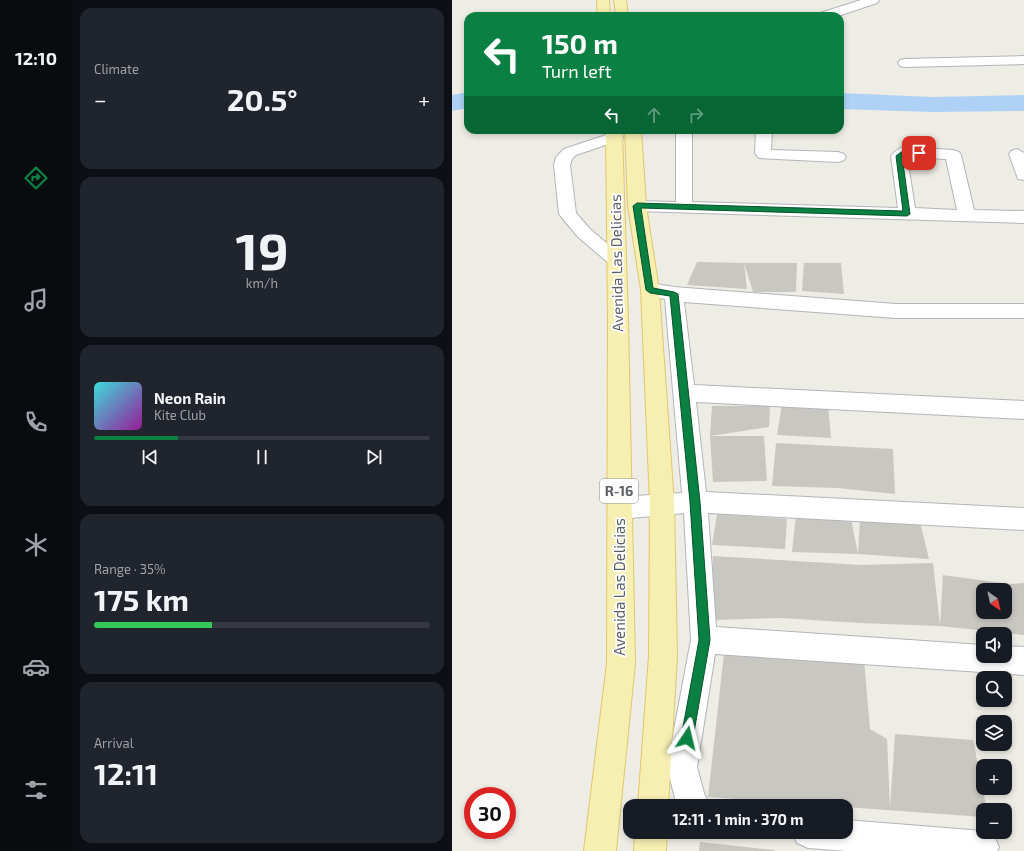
<!DOCTYPE html>
<html lang="en">
<head>
<meta charset="utf-8">
<style>
	body { margin:0; font-family:"Exo 2",sans-serif; background:#20242c; color:#f1f3f6; height:100vh; display:flex; flex-direction:column; font-size:15px; white-space:nowrap }
	* { box-sizing:border-box; margin:0 }
	p { font-size:13px; color:#9ea1a6 }
	.icon { flex:none; width:22px; height:22px; fill:none; stroke:currentColor; stroke-width:2; stroke-linecap:round; stroke-linejoin:round }
	.map { position:relative; flex:1; overflow:hidden }
	.side { display:flex; flex-direction:column; gap:8px; padding:8px; background:#0d0f14; width:380px }
	.side>* { flex:none }
	.guide { position:absolute; left:12px; top:12px; width:380px; height:122px; border-radius:12px; box-shadow:0 2px 6px #0003; background:#0b8043; color:#fff; overflow:hidden }
	.needle { width:26px; rotate:146deg }
	.buttons { position:absolute; left:524px; top:583px; display:grid; gap:8px }
	.buttons a { display:grid; place-items:center; width:36px; height:36px; border-radius:8px; background:#171b24; box-shadow:0 2px 6px #0003; font-size:20px }
	.speed { position:absolute; left:12px; top:787px; display:flex; gap:8px; font-size:20px; font-weight:700; text-align:center }
	.speed>* { display:grid; place-content:center; width:52px; height:52px; border-radius:50%; background:#171b24; box-shadow:0 2px 6px #0003; line-height:1 }
	.speed .limit { border:6px solid #d22; background:#fff; color:#111 }
	.pin { position:absolute; display:grid; place-items:center; width:34px; height:34px; color:#fff; margin:-17px; border-radius:8px; box-shadow:0 2px 6px #0006 }
	.me { position:absolute; width:44px; margin:-22px; rotate:10deg; stroke-linejoin:round; filter:drop-shadow(0 0 3px #0008) }
	.turn { display:flex; align-items:center; gap:14px; height:84px; padding:0 12px; font-size:18px }
	.turn .icon { width:52px; height:52px; stroke-width:2.5 }
	.turn b { display:block; font-size:28px; line-height:34px }
	.lanes { display:flex; align-items:center; height:38px; padding:0 12px; background:#0003; justify-content:center; gap:20px; direction:ltr }
	.lanes .off { opacity:.35 }
	.big { font-size:30px; font-weight:700; line-height:1.1 }
	.side .card { flex:1; display:flex; flex-direction:column; justify-content:center; gap:6px; min-width:0; padding:0 14px; border-radius:12px; background:#20242c }
	.side .dial { align-items:center; gap:0 }
	.dial b { font-size:52px; line-height:1 }
	.song { display:flex; align-items:center; gap:12px }
	.cover { width:48px; height:48px; border-radius:6px; background:linear-gradient(135deg,hsl(180 70% 55%),hsl(300 70% 35%)) }
	.played { height:4px; border-radius:2px; background:linear-gradient(90deg,#0b8043 25%,#363941 25%) }
	.keys { display:flex; justify-content:space-around; direction:ltr }
	.heat { display:flex; justify-content:space-between; align-items:center; font-size:22px; direction:ltr }
	.charge { height:6px; border-radius:3px; background:linear-gradient(90deg,#34c759 35%,#363941 0) }
	.trip { position:absolute; left:171px; top:799px; width:230px; height:40px; border-radius:12px; background:#171b24; box-shadow:0 2px 6px #0003; font-weight:700; line-height:40px; text-align:center }
	main { display:flex; flex:1; min-height:0 }
	.dock { display:flex; flex-direction:column; width:72px; justify-content:space-around; align-items:center; background:#090b0e; color:#9ea1a6 }
	.dock .icon { width:28px; height:28px }
	.dock .current { color:#0b8043 }
	.dock b { font-size:18px; color:#f1f3f6 }
	.map>svg:first-child { display:block }
</style>
</head>
<body>
<main>
<nav class="dock">
<b>12:10</b>
<svg class="icon current" aria-label="directions" viewBox="0 0 24 24"><path d="M12 3l9 9-9 9-9-9zM9 14v-3h6M13 9l2 2-2 2"/></svg>
<svg class="icon" aria-label="music" viewBox="0 0 24 24"><path d="M9 18V5l10-2v13"/><circle cx="6" cy="18" r="3"/><circle cx="16" cy="16" r="3"/></svg>
<svg class="icon" aria-label="phone" viewBox="0 0 24 24"><path d="M5 4h4l2 5-3 2q2 4 5 5l2-3 5 2v4C11 20 4 13 5 4z"/></svg>
<svg class="icon" aria-label="climate" viewBox="0 0 24 24"><path d="M12 3v18M4 7l16 10M4 17L20 7"/></svg>
<svg class="icon" aria-label="car" viewBox="0 0 24 24"><path d="M5 17H2v-5l4-1 3-4h7l3 4 3 1v5h-3M9 17h6M6 11h13"/><circle cx="7" cy="17" r="2"/><circle cx="17" cy="17" r="2"/></svg>
<svg class="icon" aria-label="filters" viewBox="0 0 24 24"><path d="M4 7h16M4 17h16"/><circle cx="9" cy="7" r="2"/><circle cx="15" cy="17" r="2"/></svg>
</nav>
<section class="side">
<div class="card"><p>Climate</p>
<div class="heat"><a>−</a><b class="big">20.5°</b><a>+</a></div>
</div>
<div class="card dial"><b>19</b><p>km/h</p></div>
<div class="card">
<div class="song"><i class="cover"></i><div><b>Neon Rain</b><p>Kite Club</p></div></div>
<div class="played"></div>
<div class="keys"><svg class="icon" aria-label="previous" viewBox="0 0 24 24"><path d="M18 5L8 12l10 7zM5 5v14"/></svg><svg class="icon" aria-label="pause" viewBox="0 0 24 24"><path d="M8 5v14M16 5v14"/></svg><svg class="icon" aria-label="next" viewBox="0 0 24 24"><path d="M6 5l10 7-10 7zM19 5v14"/></svg></div>
</div>
<div class="card"><p>Range · 35%</p><b class="big">175 km</b><div class="charge"></div></div>
<div class="card"><p>Arrival</p><b class="big">12:11</b></div>
</section>
<div class="map">
<svg width="572" height="851" viewBox="0 0 572 851">
	<rect width="100%" height="100%" fill="#edece5"/>
	<g fill="none" stroke-linecap="round" stroke-linejoin="round">
		<g fill="#aed1f5" fill-rule="evenodd">
			<polygon points="16,92 16,108 0,111 0,95"/>
			<polygon points="388,93 480,97 572,95 572,111 480,112 388,109"/>
		</g>
	</g>
	<g fill="#c9c7c2" fill-rule="evenodd">
		<polygon points="245,262 292,263 345,263 344,292 301,292 292,263 295,289 235,285"/>
		<polygon points="352,263 389,263 392,294 350,291"/>
		<polygon points="330,404 376,405 379,438 325,435"/>
		<polygon points="260,406 318,406 317,427 258,436"/>
		<polygon points="258,436 312,436 315,481 261,482"/>
		<polygon points="324,443 441,449 443,494 386,488 320,486"/>
		<polygon points="265,514 335,519 333,549 260,545"/>
		<polygon points="344,515 399,519 406,554 408,518 468,522 477,559 406,554 340,552"/>
		<path d="M261,556L409,565L481,563L488,626L491,575L557,584L572,583V635L488,626L408,623L328,618L259,620ZM531,590H553V612H531Z"/>
		<polygon points="272,653 412,660 418,729 435,739 438,808 443,734 521,740 535,810 531,810 531,817 256,797"/>
		<polygon points="248,842 322,850 322,851 247,851"/>
	</g>
	<g fill="none" stroke-linecap="round" stroke-linejoin="round">
		<defs>
			<g id="minor">
				<polygon points="409,0 427,0 425,3 386,16 367,16 368,13"/>
				<polygon points="572,56 572,64 453,67 448,66 446,63 448,60 453,59"/>
				<path d="M224,130H240V202L446,208L439,156C443,151 446,149 452,147L501,150L507,152L509,155L522,210L572,211V223L185,211L179,210L176,206L179,202L185,201L224,202ZM455,157L494,159L505,210L463,208Z"/>
				<polygon points="304,130 320,130 319,150 386,152 392,154 394,157 392,160 386,162 307,158 303,153"/>
				<polygon points="163,132 168,134 171,137 168,140 124,155 120,159 118,165 124,213 138,229 171,257 174,261 171,265 165,267 159,265 126,237 107,214 102,165 104,157 112,149"/>
				<polygon points="565,149 572,153 572,180 566,179 557,154 559,151"/>
				<polygon points="198,283 222,287 444,304 572,304 572,318 444,318 232,302 242,385 572,401 572,419 244,402 254,492 572,508 572,530 256,513 264,627 531,645 531,656 553,656 553,646 572,647 572,675 263,654 245,767 252,793 258,806 225,806 215,767 239,640 232,513 168,519 160,515 156,508 160,501 168,497 230,493 213,299 191,295 189,290 191,285"/>
				<polygon points="394,820 531,831 542,836 547,847 545,851 395,851 356,848 345,843 340,832 394,832"/>
			</g>
			<g id="major">
				<polygon points="145,0 157,0 158,16 146,16"/>
				<polygon points="162,0 174,0 176,16 164,16"/>
				<polygon points="154,130 170,130 176,320 183,663 164,851 132,851 155,663 156,320"/>
				<polygon points="173,130 189,130 194,206 207,290 222,504 225,656 216,806 186,806 197,656 198,504 189,290 176,206"/>
				<polygon points="183,832 215,832 214,851 182,851"/>
			</g>
		</defs>
		<use href="#minor" stroke="#b2b5b8" stroke-width="2"/>
		<use href="#major" stroke="#e1c76b" stroke-width="2"/>
		<use href="#minor" fill="#fff" fill-rule="evenodd"/>
		<use href="#major" fill="#f6efb2" fill-rule="evenodd"/>
	</g>
	<path fill="#0b8043" stroke="#07532c" d="M452,150L467,151L470,153C465,157 456,152 450,156L458,214L455,216L189,208L201,288L222,292L226,294L248,502L258,640L241,738L239,743L235,745L230,743L229,738L247,640L238,502L218,296L198,293L194,290L181,206L185,203L451,211L444,156Z"/>
	<g text-anchor="middle" stroke-width="3.5" stroke-linejoin="round" paint-order="stroke">
		<rect fill="#fff" stroke="#8e9092" stroke-width="1" x="148" y="479" width="38" height="24" rx="3"/>
		<g font-size="14" font-weight="bold" fill="#5d6064">
			<text x="167" y="496">R-16</text>
		</g>
		<g font-size="15" fill="#5d6064" stroke="#fff">
			<text transform="translate(165 263) rotate(-91)" y="5">Avenida Las Delicias</text>
			<text transform="translate(168 587) rotate(-90)" y="5">Avenida Las Delicias</text>
		</g>
	</g>
</svg>
<div class="buttons">
<a><svg class="needle" viewBox="-14 -14 28 28"><path d="M0-13l5 13h-10z" fill="#e53935"/><path d="M0 13l5-13h-10z" fill="#9ea1a6"/></svg></a>
<a><svg class="icon" aria-label="sound" viewBox="0 0 24 24"><path d="M4 9h4l5-4v14l-5-4H4zM17 9q2 3 0 6"/></svg></a>
<a><svg class="icon" aria-label="search" viewBox="0 0 24 24"><circle cx="10" cy="10" r="6"/><path d="M15 15l6 6"/></svg></a>
<a><svg class="icon" aria-label="layers" viewBox="0 0 24 24"><path d="M12 4l9 5-9 5-9-5zM3 14l9 5 9-5"/></svg></a>
<a>+</a>
<a>−</a>
</div>
<div class="speed"><div class="limit">30</div></div>
<div class="pin" style="left:467px;top:153px;background:#d93025"><svg class="icon" aria-label="arrive" viewBox="0 0 24 24"><path d="M6 21V4h12l-3 4 3 4H6"/></svg></div>
<svg class="me" style="left:235px;top:738px" viewBox="-20 -20 40 40"><path d="M0-17L14 15 0 8-14 15z" fill="#0b8043" stroke="#fff" stroke-width="4"/></svg>
<div class="trip">12:11 · 1 min · 370 m</div>
<div class="guide">
<div class="turn"><svg class="icon" aria-label="left" viewBox="0 0 24 24"><path d="M17 20v-9H6M10 6l-5 5 5 5"/></svg><div><b>150 m</b>Turn left</div></div>
<div class="lanes"><svg class="icon" aria-label="left" viewBox="0 0 24 24"><path d="M17 20v-9H6M10 6l-5 5 5 5"/></svg><svg class="icon off" aria-label="ahead" viewBox="0 0 24 24"><path d="M12 20V5M6 11l6-6 6 6"/></svg><svg class="icon off" aria-label="right" viewBox="0 0 24 24"><path d="M7 20v-9h11M14 6l5 5-5 5"/></svg></div>
</div>
</div>
</main>
</body>
</html>
